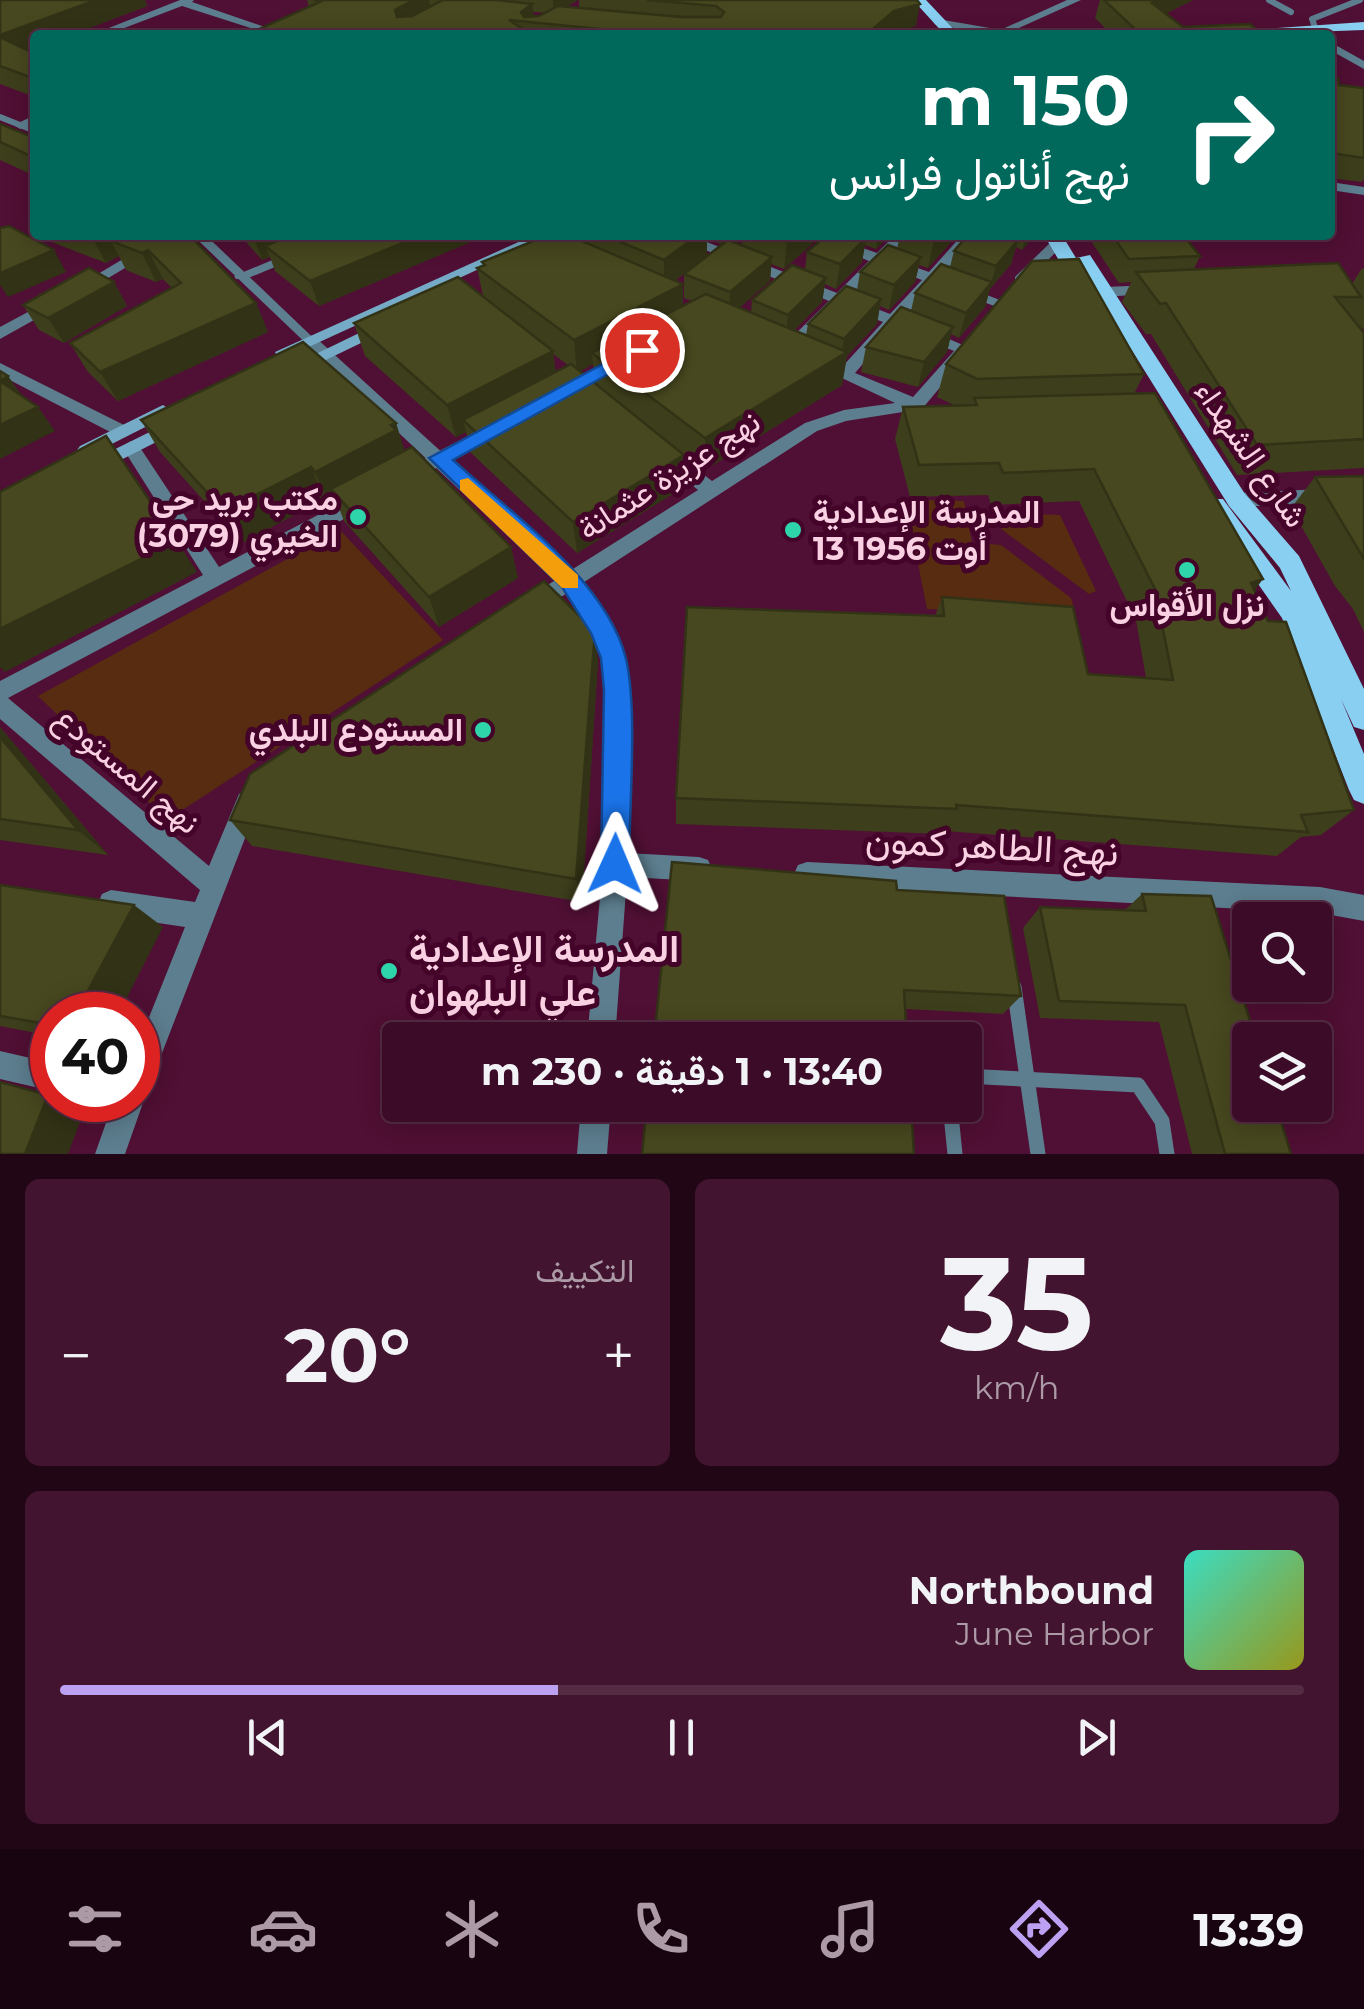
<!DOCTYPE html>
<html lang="ar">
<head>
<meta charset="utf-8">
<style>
	body { margin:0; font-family:Montserrat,Vazirmatn,sans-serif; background:#43142f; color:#f1f3f6; direction:rtl; height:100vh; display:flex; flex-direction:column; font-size:38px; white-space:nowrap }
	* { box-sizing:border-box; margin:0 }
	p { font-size:32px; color:#ac9ba7 }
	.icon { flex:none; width:55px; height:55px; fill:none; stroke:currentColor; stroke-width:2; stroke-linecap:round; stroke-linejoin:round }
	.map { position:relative; height:1154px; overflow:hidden; direction:ltr }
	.sheet { display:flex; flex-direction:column; gap:25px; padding:25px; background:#210615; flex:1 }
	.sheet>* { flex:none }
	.banner { position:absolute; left:30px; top:30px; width:1305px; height:210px; border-radius:10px; box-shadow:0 5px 25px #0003,0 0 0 2px #552b44; direction:rtl; background:#00695c; color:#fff; overflow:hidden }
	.fabs { position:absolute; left:1232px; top:902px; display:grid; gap:20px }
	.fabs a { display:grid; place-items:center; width:100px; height:100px; border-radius:10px; background:#3c0b27; box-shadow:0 5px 25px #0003,0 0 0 2px #552b44; font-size:50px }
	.speed { position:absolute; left:30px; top:992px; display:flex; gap:20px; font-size:50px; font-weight:700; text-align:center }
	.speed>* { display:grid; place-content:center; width:130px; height:130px; border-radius:50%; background:#3c0b27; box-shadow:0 5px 25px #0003,0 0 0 2px #552b44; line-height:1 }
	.speed .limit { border:15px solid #d22; background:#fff; color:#111 }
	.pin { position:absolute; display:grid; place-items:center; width:85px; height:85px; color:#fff; margin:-42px; border:5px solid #fff; border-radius:50%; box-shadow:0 2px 10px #0007 }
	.me { position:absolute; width:110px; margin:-55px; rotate:1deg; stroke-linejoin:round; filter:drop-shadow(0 0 8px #0008) }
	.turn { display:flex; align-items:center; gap:35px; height:210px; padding:0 40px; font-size:45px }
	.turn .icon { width:130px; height:130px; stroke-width:2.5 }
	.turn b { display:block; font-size:70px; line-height:85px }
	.big { font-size:75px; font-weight:700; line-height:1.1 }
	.sheet .tile { flex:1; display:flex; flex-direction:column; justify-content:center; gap:15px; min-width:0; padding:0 35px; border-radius:15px; background:#43142f }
	.sheet .dial { align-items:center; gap:0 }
	.dial b { font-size:130px; line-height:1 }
	.song { display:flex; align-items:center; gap:30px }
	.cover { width:120px; height:120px; border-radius:15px; background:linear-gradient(135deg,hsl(170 70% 55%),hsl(60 70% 35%)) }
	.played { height:10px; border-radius:5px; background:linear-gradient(90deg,#bca0f2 40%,#552b44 40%) }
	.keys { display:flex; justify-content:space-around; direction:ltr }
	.heat { display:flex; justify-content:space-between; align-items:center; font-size:55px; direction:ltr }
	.sheet .tiles { flex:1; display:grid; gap:25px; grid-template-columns:1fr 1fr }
	.tile:last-child { grid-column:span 2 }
	.trip { position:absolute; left:382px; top:1022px; width:600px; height:100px; border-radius:10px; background:#3c0b27; box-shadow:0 5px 25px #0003,0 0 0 2px #552b44; font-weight:700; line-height:100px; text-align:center; direction:rtl }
	.dock { display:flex; height:160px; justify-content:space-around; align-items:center; background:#180410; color:#ac9ba7 }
	.dock .icon { width:70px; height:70px }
	.dock .active { color:#bca0f2 }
	.dock b { font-size:45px; color:#f1f3f6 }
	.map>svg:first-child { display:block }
</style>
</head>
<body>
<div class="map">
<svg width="1364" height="1154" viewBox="0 0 1364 1154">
	<rect width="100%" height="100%" fill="#500f34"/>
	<g fill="#582c10">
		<polygon points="926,500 964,501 972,543 1001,545 1071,598 1076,616 927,609 908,513"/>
		<polygon points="1007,513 1060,515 1096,591 1089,594 1001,529"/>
		<polygon points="340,530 443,640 167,820 38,696"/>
	</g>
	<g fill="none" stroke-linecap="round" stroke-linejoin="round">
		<g stroke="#5d7e8f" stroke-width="6">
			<polyline points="1269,0 1291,12"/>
			<polyline points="937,22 1001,33"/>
			<polyline points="1316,30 1312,19 1360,0"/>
			<polyline points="0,117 35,131"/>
		</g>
		<polyline stroke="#5d7e8f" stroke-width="9" points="199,235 309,340"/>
		<g stroke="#5d7e8f" stroke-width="15">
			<polyline points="1014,987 1038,1154"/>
			<polyline points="965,1076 1138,1085 1162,1121 1167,1154"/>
			<polyline points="950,1105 955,1154"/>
		</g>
		<g fill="#5d7e8f" fill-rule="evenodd">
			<polygon points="180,0 194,0 192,2 288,35 272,35 182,6 106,35 91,35"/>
			<polygon points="1330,42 1364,61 1364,69 1330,50"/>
			<polygon points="35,115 35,123 20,129 14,125"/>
			<polygon points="1330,182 1364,187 1364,195 1330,190"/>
			<polygon points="332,235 352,235 246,279 236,279 234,276"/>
			<path d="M669,235H689L837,293L869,261L806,235H826L877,253L895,235H910L889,258L929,272L962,235H977L941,277L1010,304L1002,309L997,307L934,284L903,319L972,349L922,409L846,421L817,431L541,610H527L524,604L527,598L698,490L657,456L654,452L657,448H669L712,481L805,423L844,410L895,403L810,363L818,358L842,367L883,322L841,306L794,355H782V347L829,301ZM882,265L922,280L890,314L849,298ZM895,327L954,351L913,397L855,373Z"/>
			<polygon points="1053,240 1065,243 1025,283 1015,283 1015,277"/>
			<polygon points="1152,285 1157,287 1157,293 1105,297 1097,292 1105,287"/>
			<polygon points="0,363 128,427 131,431 128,435 116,435 0,375"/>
			<polygon points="493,424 499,426 502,430 499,434 427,473 415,473 412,468 415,463"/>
			<polygon points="131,441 137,443 219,567 358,494 365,492 374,499 372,504 8,698 209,866 239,794 247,791 255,794 259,802 152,1079 148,1089 140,1092 144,1100 125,1154 95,1154 114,1100 138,1100 138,1045 185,927 111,916 102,912 98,903 102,894 111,890 195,902 200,890 0,719 0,681 203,575 122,447"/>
			<polygon points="1364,487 1364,501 1237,507 1228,500 1237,493"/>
			<polygon points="0,1051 52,1063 52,1091 0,1079"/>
		</g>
		<g fill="#5d7e8f" fill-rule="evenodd">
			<polygon points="1067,0 1081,0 1003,35 989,35"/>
			<polygon points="163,235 180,235 85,292 75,292 73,289"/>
			<polygon points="54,298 62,303 59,306 0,339 0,327"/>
			<polygon points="309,335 315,337 577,575 608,623 624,658 627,690 627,853 699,857 708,860 712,869 708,878 699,881 627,877 615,1040 587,1040 603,864 605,690 602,658 592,632 563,587 303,343 303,337"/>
			<polygon points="807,862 1320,887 1364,895 1364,921 1320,913 807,886 798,883 794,874 798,865"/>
			<polygon points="581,1105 611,1105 607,1154 577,1154"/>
		</g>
		<g fill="#75abc6" fill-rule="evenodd">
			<polygon points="534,235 553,235 289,356 277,356 275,352"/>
			<polygon points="384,321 392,326 390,329 303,371 297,372 289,367"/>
			<polygon points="163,405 172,411 169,415 92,454 86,456 77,450 80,446"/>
			<polygon points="176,419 185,425 182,429 101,470 89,470 86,466 89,462"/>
		</g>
		<g fill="#88cff2" fill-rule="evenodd">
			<polygon points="913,0 926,0 959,35 945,35"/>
			<polygon points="1364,22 1364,30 1229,35 1236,31"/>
			<polygon points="1044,235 1062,235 1076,258 1090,255 1245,494 1299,556 1364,689 1364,730 1354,727 1341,699 1364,754 1364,804 1354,800 1349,790 1282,618 1207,511 1203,505 1207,499 1223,499 1291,591 1280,568 1229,506 1093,288 1077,291"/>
		</g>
	</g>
	<g fill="#3d3e1b" fill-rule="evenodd">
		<polygon points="0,0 145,0 147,6 29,51 35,54 35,97 0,84"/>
		<path d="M307,0H578L566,7L579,8V0H917L916,26L890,33L888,35H246L309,7ZM533,12L546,13L539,16H534Z"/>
		<polygon points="1100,0 1193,0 1165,14 1183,27 1250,24 1112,35 1095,18"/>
		<polygon points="1330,77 1339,85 1364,88 1364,179 1362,182 1330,178"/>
		<polygon points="0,124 35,138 35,176 0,160"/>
		<polygon points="45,235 189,235 256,303 268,332 118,401 88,372 70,343 172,288 163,279 156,282 126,270 119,256 106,263 49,241"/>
		<polygon points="240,235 487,235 319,306 275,271 270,257 262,260"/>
		<path d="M576,235H733L721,244L707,238V256L675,281L683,284V306L692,301L684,298V274L742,245V235H814L813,243L784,269L771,264L770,281L739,308L751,312L752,300L805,270L807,252L827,235H890L876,249L865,245L862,262L836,289L825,284L822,302L794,330L806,335L808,324L857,290L860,272L897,249L900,235H954L952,241L928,268L919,265L915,282L889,310L880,306L877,324L847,356L842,385L705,470L681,452L684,487L577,553L471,453L466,432L456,437L365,356L354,323L483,296L477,268L483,266L482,262L576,239ZM553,354L568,365L556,372ZM593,364L595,383L580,371Z"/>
		<polygon points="968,235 1035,235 1022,250 1016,247 1011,264 990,289 985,307 959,338 951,334 947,352 918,387 861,372 866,347 911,311 915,293 950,267 954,251"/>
		<polygon points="1087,235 1183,235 1200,256 1194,269 1352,284 1362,268 1364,269 1364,329 1361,328 1364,333 1364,468 1237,475 1151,334 1146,334 1122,302 1131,282 1119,283"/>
		<polygon points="114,282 127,306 64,343 39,330 23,305"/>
		<polygon points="946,364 1144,374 1134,394 1255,590 1354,810 1321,835 1301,837 1277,856 945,831 943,834 676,824 676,798 935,616 942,597 1088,674 1146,678 1136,620 1079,501 991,505 988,495 910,497 895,439 903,407 956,406 937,397"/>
		<polygon points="141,420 396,423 404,451 511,547 518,578 439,627 344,521 336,500 329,504 324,499 242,543 160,452"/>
		<polygon points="1364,476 1364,632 1353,609 1335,586 1291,508 1315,477"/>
		<polygon points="598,661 582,902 252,846 230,820"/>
		<polygon points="0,727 108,855 0,840"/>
		<polygon points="0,885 163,927 52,1015 52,1036 0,1026"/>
		<polygon points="897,890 1021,996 1003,1014 906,1009"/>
		<polygon points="1142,894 1291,1154 1192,1154 1159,1022 1040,1018 1023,928 1040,907 1125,910"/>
	</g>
	<g fill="#323216">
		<polygon points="96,0 145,0 147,6 71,35 35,35 35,49 10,58 0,39 0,35"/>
		<polygon points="414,0 429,0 432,15 400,32 395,10"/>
		<polygon points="553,0 578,0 554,13"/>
		<polygon points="1159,0 1193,0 1145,24 1152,3"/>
		<polygon points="532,4 535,23 522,21 521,12"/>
		<polygon points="920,4 916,26 890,33 888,35 872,35 873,29 894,11"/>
		<polygon points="97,235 138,235 111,241 119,256 106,263 92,237"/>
		<polygon points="253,235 322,235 265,246 270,257 262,260"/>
		<polygon points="422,235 487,235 319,306 310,281"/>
		<polygon points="698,235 707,235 707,256 664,289 664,260"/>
		<polygon points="722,235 733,235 721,244"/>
		<polygon points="793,235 814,235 813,243 784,269 787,241"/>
		<polygon points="878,235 890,235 876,249"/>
		<polygon points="939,235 954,235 952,241 928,268 934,240"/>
		<polygon points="1027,235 1035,235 1022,250"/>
		<polygon points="866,238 862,262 836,289 840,264"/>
		<polygon points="1018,240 1011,264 990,289 985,307 959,338 966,313 991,283 996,266"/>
		<polygon points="54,250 66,272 8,297 0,285 0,273"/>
		<polygon points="148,250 163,279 156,282 142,253"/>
		<polygon points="772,257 770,281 729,317 730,292"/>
		<polygon points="921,257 915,282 889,310 894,285"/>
		<polygon points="826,278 822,302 785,340 788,315"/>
		<polygon points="114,282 127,306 64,343 48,318"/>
		<polygon points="683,284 683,316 592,353 593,364 577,373 574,340"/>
		<polygon points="881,299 877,324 847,356 842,385 705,470 705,438 841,356 844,339"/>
		<polygon points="256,303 268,332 118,401 100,372"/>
		<polygon points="953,327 947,352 918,387 924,362"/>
		<polygon points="553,351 557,383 463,420 466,432 456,437 447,405"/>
		<polygon points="8,376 26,401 0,381"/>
		<polygon points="38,407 55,431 0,459 0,425"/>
		<polygon points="396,423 406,455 331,489 336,500 329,504 315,472"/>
		<polygon points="684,455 684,487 577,553 573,522"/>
		<polygon points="311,467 324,499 242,543 224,511"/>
		<polygon points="177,541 197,572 5,672 0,667 0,629"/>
		<polygon points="511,547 518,578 439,627 429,597"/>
		<polygon points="1263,579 1240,610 1251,583"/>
		<polygon points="595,631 598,661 582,902 576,879"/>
		<polygon points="0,727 108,855 78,830 0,737"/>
		<polygon points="134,905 163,927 118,1015 75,1015"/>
		<polygon points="48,1095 52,1097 52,1100 62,1100 85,1109 68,1154 25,1154"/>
	</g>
	<g fill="#47481f" stroke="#323216" stroke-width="2.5">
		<polygon points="0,0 96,0 0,35"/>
		<polygon points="314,0 414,0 395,10 397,17 412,16 443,0 496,0 532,4 521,12 524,17 539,16 558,6 681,17 721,17 724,12 716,6 647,0 917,0 920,4 894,11 873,29 878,35 648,35 650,34 509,20 532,35 246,35 320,2"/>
		<polygon points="1104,0 1159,0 1152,3 1183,27 1250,24 1263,35 1108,35 1139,33"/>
		<polygon points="0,37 35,54 35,79 0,66"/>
		<polygon points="1330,77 1338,78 1339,85 1364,88 1364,158 1330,153"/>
		<polygon points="0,124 35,138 35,158 0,142"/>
		<polygon points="9,226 54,250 0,273 0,228"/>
		<polygon points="123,235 189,235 256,303 100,372 70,343 181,283 148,250 142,253 111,241"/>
		<polygon points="292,235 422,235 310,281 265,246"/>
		<polygon points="548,235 568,235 683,284 574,340 477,268 485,265 482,262"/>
		<polygon points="604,235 698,235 664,260"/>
		<polygon points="772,235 793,235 787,241"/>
		<polygon points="827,235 857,235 866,238 840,264 807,252"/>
		<polygon points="921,235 939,235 934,240"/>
		<polygon points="968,235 1005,235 1018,240 996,266 954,251"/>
		<polygon points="1112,235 1183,235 1200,256 1129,259"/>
		<polygon points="728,240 772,257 730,292 684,274"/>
		<polygon points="888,245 921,257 894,285 860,272"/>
		<polygon points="1079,259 1144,374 977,379 946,364 1032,261"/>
		<polygon points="1338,263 1361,297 1335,297 1364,333 1364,439 1257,445 1166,303 1160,304 1136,272"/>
		<polygon points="941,264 992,282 966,313 915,293"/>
		<polygon points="792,265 826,278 788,315 752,300"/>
		<polygon points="89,268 114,282 48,318 23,305"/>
		<polygon points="458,277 553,351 447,405 354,323"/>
		<polygon points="846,286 881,299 844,339 808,324"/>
		<polygon points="706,294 847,352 705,438 592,353"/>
		<polygon points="901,307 953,327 924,362 866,347"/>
		<polygon points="303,342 396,423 391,425 396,430 315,472 311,467 224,511 141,420"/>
		<polygon points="571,364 684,455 573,522 463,420"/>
		<polygon points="0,371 8,376 0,381"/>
		<polygon points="0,381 38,407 0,425"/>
		<polygon points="1155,393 1263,579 1251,583 1268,621 1286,622 1354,810 1301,815 1308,832 956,805 957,809 676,798 687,607 944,616 942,597 1073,607 1088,674 1173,680 1155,589 1094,469 1003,473 999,463 919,465 903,407 977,405 974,398"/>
		<polygon points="106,436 177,541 0,629 0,492"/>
		<polygon points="412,447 511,547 429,597 331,489"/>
		<polygon points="1364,476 1364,559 1315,477"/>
		<polygon points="544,581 595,631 576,879 230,820 250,774"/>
		<polygon points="0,737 78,830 0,819"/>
		<polygon points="672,862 896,881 897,890 1004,896 1021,996 904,990 907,1040 654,1040"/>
		<polygon points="0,885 134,905 75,1015 52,1015 52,1025 0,1016"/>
		<polygon points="1142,894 1211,896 1256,1040 1250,1040 1250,1105 1276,1105 1291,1154 1225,1154 1185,1005 1059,1001 1040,907 1146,911"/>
		<polygon points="0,1082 48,1095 25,1154 0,1154"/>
		<polygon points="647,1105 911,1105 914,1154 642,1154"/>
	</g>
	<path fill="#1a73e8" stroke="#114b97" stroke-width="2.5" d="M636,346L652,350L453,460C510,512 607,581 626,659C638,710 629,809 629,864L625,874L615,878L605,874L601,864L604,690L601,658L591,633L562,587L429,458Z"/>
	<polygon fill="#f59e0b" points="468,478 578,575 578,588 562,588 460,490 460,480"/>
	<g fill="#2ed4aa" stroke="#440329" stroke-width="4">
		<circle cx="358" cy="517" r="10"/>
		<circle cx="793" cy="530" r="10"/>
		<circle cx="1187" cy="570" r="10"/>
		<circle cx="483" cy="730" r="10"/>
		<circle cx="389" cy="971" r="10"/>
	</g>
	<g text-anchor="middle" stroke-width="10" stroke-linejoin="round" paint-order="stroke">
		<g font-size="32" fill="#fad1e2" stroke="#440329">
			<text transform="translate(1251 454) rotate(55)" y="11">شارع الشهداء</text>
			<text transform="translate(669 475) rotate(-33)" y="11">نهج عزيزة عثمانة</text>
			<text transform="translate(127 770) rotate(40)" y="11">نهج المستودع</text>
		</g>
		<g font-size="32" font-weight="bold" fill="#fad1e2" stroke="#440329" text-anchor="end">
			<text x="338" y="510">مكتب بريد حي<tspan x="338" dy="37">الخيري (3079)</tspan></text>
			<text x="813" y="523" text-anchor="start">المدرسة الإعدادية<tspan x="813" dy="37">13 أوت 1956</tspan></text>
			<text x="1187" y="616" text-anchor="middle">نزل الأقواس</text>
			<text x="463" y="741">المستودع البلدي</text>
		</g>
		<g font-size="38" fill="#fad1e2" stroke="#440329">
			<text transform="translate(992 846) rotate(3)" y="13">نهج الطاهر كمون</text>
		</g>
		<g font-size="38" font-weight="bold" fill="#fad1e2" stroke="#440329" text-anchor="start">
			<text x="409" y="962">المدرسة الإعدادية<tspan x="409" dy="44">علي البلهوان</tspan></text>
		</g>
	</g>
</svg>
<div class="fabs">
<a><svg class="icon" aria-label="search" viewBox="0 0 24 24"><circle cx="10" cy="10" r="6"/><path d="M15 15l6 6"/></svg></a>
<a><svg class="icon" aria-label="layers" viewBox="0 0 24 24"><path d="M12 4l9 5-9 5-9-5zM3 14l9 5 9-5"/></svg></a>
</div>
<div class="speed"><div class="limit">40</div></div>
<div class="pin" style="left:642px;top:350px;background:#d93025"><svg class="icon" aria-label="arrive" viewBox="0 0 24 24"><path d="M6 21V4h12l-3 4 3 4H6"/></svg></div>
<svg class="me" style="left:615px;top:864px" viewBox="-20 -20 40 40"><path d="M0-17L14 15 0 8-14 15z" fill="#1a73e8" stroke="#fff" stroke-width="4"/></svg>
<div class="trip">13:40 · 1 دقيقة · 230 m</div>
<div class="banner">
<div class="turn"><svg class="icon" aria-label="right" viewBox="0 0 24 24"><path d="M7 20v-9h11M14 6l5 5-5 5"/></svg><div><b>150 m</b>نهج أناتول فرانس</div></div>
</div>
</div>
<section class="sheet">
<div class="tiles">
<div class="tile dial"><b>35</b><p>km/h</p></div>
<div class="tile"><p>التكييف</p>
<div class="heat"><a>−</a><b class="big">20°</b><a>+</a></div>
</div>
<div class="tile">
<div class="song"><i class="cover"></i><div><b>Northbound</b><p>June Harbor</p></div></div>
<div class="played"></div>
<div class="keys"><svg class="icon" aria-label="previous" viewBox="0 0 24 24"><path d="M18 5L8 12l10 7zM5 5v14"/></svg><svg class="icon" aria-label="pause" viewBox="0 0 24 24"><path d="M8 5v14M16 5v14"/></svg><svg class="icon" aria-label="next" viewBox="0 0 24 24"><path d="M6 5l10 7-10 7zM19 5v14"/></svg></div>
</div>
</div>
</section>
<nav class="dock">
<b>13:39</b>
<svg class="icon active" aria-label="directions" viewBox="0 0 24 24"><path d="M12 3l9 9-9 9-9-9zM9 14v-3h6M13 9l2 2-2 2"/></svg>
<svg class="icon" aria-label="music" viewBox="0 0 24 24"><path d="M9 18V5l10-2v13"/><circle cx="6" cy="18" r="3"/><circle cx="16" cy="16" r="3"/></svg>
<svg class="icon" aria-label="phone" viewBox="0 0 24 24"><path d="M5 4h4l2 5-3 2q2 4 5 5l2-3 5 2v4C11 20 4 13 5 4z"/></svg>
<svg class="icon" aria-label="climate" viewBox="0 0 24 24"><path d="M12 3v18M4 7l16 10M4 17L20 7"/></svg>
<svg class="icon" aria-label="car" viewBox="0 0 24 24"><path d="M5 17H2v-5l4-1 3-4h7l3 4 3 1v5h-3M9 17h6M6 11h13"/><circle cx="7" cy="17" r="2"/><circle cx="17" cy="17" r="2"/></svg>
<svg class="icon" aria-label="filters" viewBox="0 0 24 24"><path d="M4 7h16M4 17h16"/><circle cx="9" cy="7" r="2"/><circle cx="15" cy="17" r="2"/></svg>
</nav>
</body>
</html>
